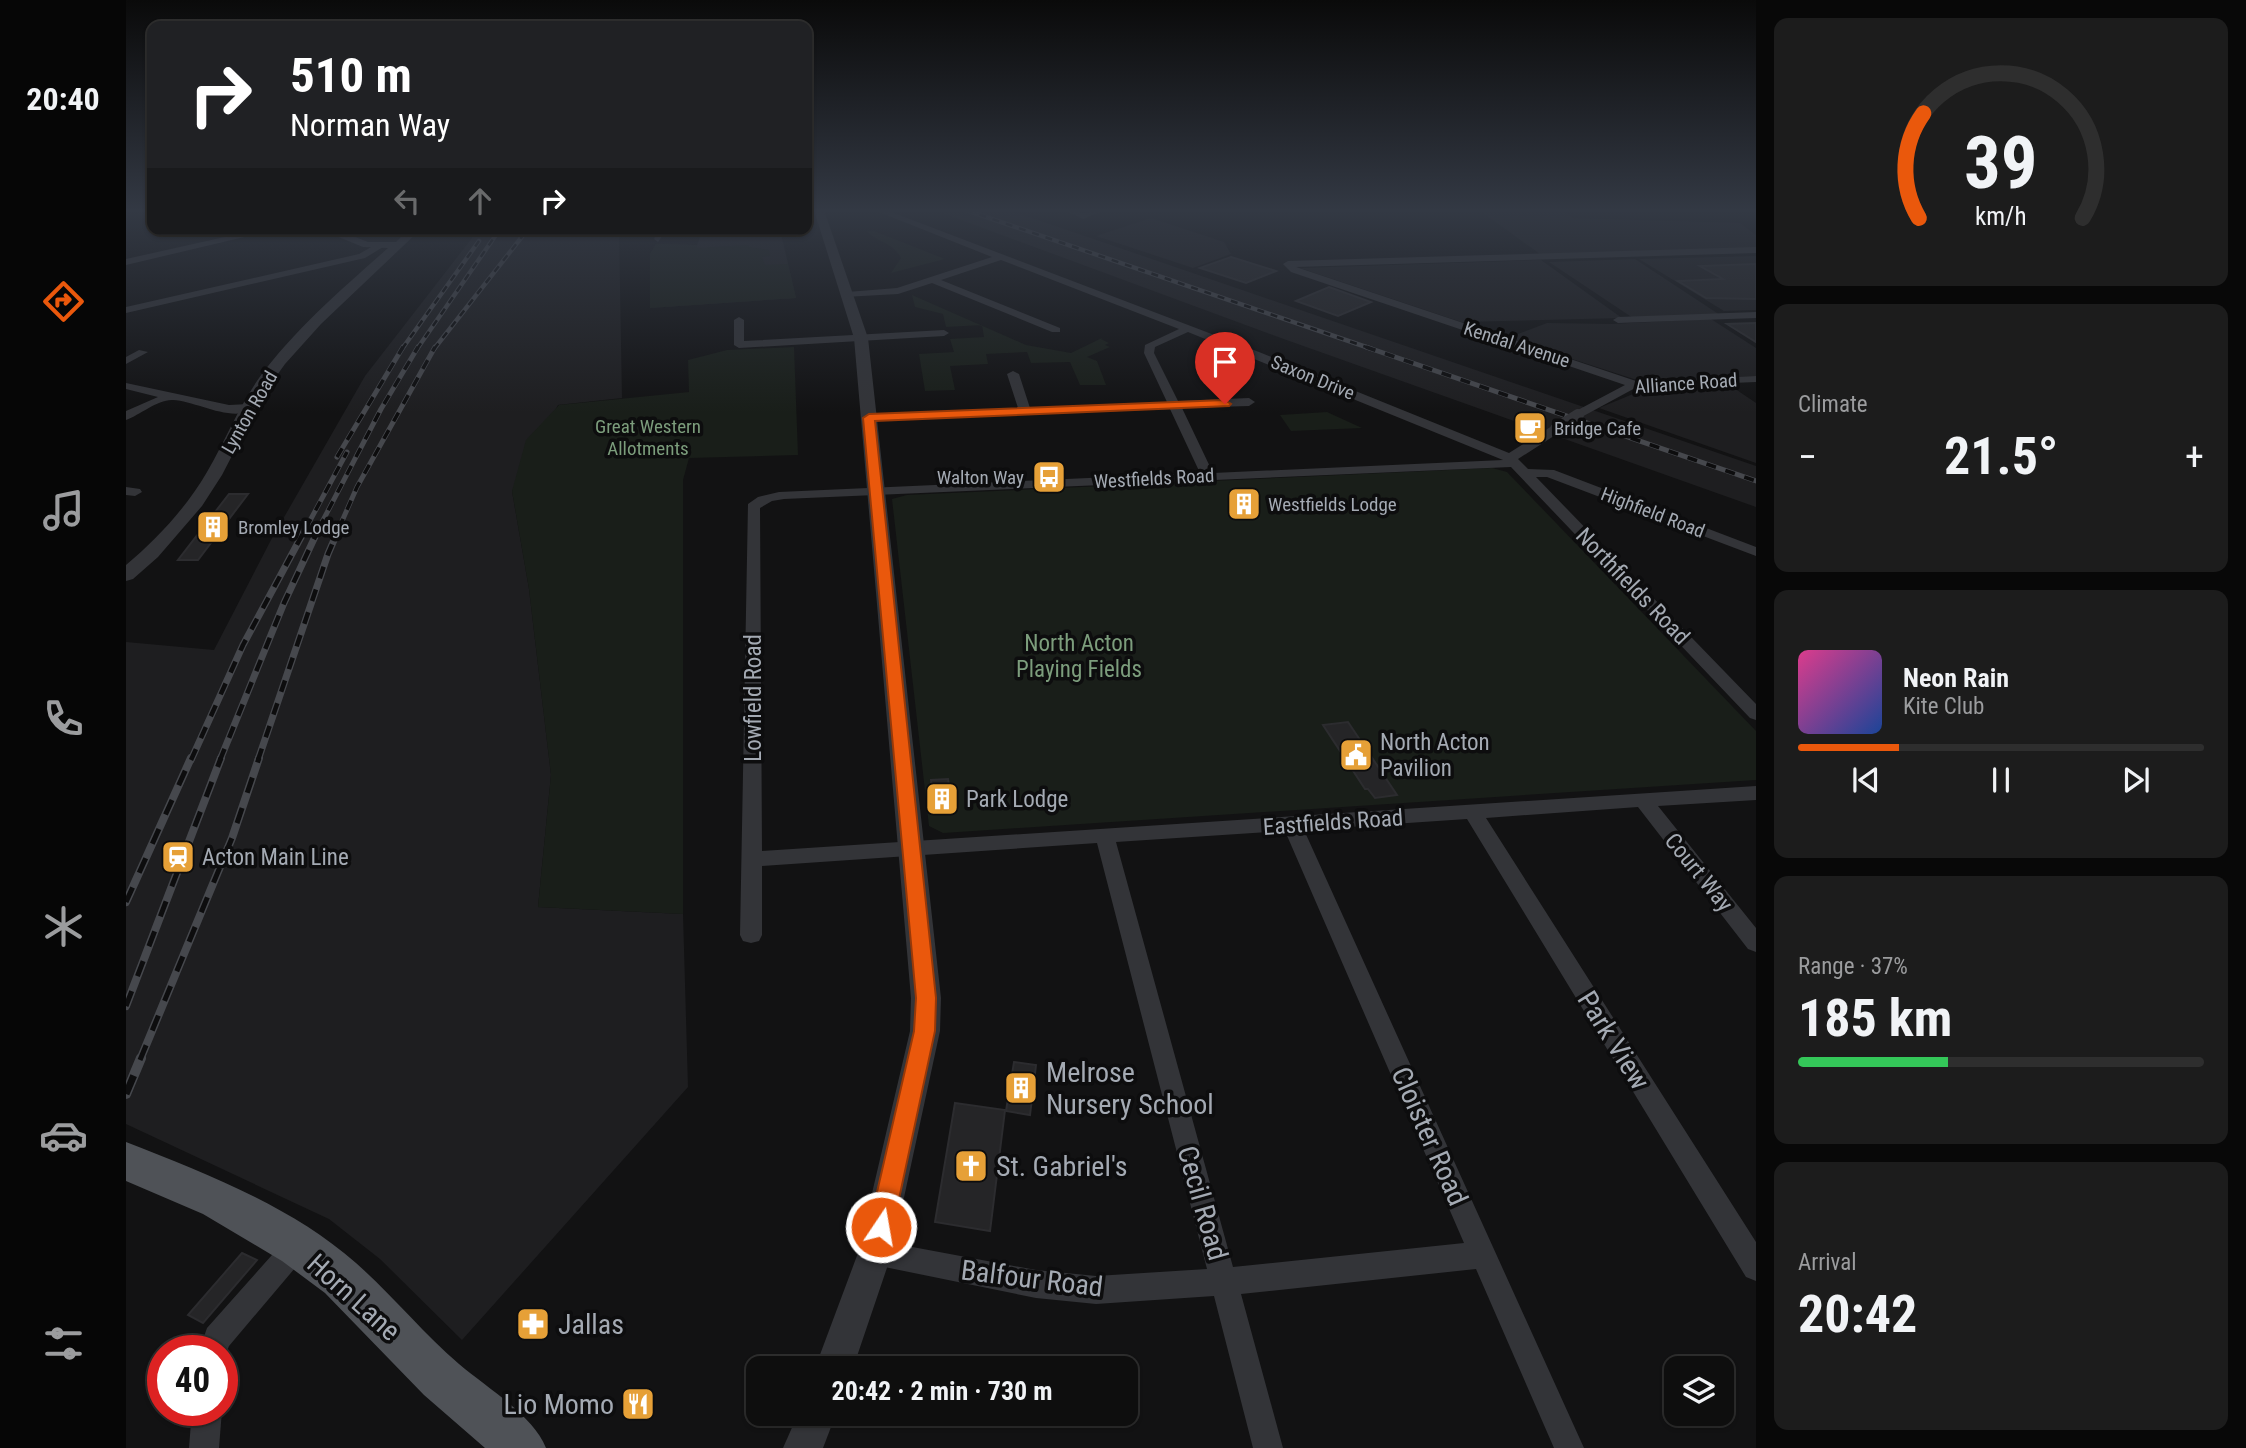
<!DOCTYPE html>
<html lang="en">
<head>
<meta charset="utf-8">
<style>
	body { margin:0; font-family:"Roboto Condensed",sans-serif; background:#1c1c1c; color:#f1f3f6; height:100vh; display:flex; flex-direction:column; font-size:26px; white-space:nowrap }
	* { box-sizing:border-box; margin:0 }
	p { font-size:23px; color:#9b9c9e }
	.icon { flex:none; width:38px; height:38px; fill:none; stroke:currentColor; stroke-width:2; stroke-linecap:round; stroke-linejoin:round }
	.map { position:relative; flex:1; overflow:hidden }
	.drawer { display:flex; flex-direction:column; gap:18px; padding:18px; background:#080808; width:490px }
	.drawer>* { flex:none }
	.hud { position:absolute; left:21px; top:21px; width:665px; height:214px; border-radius:14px; box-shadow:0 2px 5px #0004,0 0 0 2px #2e2e2e; background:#202124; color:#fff; overflow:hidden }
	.buttons { position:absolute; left:1538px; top:1356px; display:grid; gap:14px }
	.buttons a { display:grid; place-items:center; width:70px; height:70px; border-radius:14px; background:#0e0e0e; box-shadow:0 2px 5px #0004,0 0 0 2px #2e2e2e; font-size:35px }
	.speed { position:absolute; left:21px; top:1335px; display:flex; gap:14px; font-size:35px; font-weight:700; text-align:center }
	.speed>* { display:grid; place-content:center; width:91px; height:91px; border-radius:50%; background:#0e0e0e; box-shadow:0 2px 5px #0004,0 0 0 2px #2e2e2e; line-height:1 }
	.speed .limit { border:10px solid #d22; background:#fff; color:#111 }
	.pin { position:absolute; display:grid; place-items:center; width:60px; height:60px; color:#fff; margin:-72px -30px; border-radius:50% 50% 50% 0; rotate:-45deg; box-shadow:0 0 7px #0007 }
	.pin .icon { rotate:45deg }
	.me { position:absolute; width:77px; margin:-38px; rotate:12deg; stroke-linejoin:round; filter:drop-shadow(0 0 5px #0008) }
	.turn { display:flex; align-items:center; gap:24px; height:147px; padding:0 28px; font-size:32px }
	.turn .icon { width:91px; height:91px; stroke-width:2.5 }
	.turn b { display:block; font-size:49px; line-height:60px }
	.lanes { display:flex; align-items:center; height:66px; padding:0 28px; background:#0003; justify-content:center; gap:35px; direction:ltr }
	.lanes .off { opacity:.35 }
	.big { font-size:52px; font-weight:700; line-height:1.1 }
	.drawer .tile { flex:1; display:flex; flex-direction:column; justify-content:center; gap:10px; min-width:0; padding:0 24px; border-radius:14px; background:#1c1c1c }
	.drawer .dial { align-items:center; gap:0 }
	.dial svg { height:182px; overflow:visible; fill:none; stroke:#2e2e2e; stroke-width:7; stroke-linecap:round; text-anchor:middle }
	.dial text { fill:#f1f3f6; stroke:none }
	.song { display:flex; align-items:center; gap:21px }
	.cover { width:84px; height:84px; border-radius:10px; background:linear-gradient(135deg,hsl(330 70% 55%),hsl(220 70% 35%)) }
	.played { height:7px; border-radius:4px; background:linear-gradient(90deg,#ea580c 25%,#2e2e2e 25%) }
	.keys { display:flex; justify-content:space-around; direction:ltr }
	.heat { display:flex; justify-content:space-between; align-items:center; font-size:38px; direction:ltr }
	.charge { height:10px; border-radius:5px; background:linear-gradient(90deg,#34c759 37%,#2e2e2e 0) }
	.trip { position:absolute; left:620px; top:1356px; width:392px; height:70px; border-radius:14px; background:#0e0e0e; box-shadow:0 2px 5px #0004,0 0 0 2px #2e2e2e; font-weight:700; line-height:70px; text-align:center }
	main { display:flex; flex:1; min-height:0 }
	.menu { display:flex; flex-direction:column; width:126px; justify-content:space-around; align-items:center; background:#060606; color:#9b9c9e }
	.menu .icon { width:49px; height:49px }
	.menu .active { color:#ea580c }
	.menu b { font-size:32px; color:#f1f3f6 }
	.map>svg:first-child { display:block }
</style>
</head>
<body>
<main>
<nav class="menu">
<b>20:40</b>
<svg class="icon active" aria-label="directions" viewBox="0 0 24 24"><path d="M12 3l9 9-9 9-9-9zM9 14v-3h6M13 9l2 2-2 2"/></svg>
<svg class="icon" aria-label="music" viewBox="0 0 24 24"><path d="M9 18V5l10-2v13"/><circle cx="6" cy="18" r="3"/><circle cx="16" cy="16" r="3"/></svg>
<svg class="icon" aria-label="phone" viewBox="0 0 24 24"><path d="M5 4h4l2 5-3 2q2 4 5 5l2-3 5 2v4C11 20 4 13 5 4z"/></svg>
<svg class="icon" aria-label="climate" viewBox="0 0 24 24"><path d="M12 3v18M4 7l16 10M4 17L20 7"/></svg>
<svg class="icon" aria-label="car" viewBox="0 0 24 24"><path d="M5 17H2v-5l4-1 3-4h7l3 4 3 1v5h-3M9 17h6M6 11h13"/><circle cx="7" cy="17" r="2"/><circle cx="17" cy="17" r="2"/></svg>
<svg class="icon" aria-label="filters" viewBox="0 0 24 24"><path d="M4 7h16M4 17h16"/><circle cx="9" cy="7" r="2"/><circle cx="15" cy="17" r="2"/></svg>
</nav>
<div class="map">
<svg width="1630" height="1448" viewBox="0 0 1630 1448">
	<rect width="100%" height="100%" fill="#121213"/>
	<g fill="#1e1e20">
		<polygon points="808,210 883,210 1630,466 1630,507 1155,338"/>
		<polygon points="1353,210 1438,212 1447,218 1614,223 1630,235 1630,250 1414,254"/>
		<polygon points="1025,218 1098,242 1105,254 1067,268 970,236"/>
		<polygon points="353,229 493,229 496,398 432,405 386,491 403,589 425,775 412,907 557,914 562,1087 336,1340 254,1259 203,1219 0,1124 0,642 88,650 145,540 239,376"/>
		<polygon points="577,229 654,229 670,298 524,308 524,254 530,244 571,245"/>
		<polygon points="1630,256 1630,310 1598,311 1513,259"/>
		<polygon points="1509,259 1594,315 1507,318 1423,262"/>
		<polygon points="1415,260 1496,318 1335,322 1174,268"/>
		<polygon points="1585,319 1630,348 1630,376 1511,380 1381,338 1421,323 1485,324"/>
		<polygon points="1599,382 1630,403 1630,463 1473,408 1529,385"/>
	</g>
	<g fill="#191e19">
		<path d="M741,231H748L819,259L765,273L775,258C767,242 751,243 741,231Z"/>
		<polygon points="530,244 571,245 571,248 622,245 623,247 643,250 644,256 636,257 639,265 662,264 670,298 524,308 524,254"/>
		<polygon points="786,295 900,345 945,353 978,337 975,339 983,343 979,345 984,347 961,357 971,361 980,385 954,385 944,362 905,363 901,352 860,354 862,364 824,366 829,390 799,391 793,354 828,352 824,339 858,337 856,325 820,327 817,314 789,307"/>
		<polygon points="668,347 672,455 563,458 557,480 557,914 412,907 425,775 403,589 386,491 400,440 433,405 563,392 562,360 601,350"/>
		<polygon points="1201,412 1236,428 1165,431 1154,415"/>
		<polygon points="1366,468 1381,472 1630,731 1630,780 817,833 803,826 766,499 781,495"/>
	</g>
	<g fill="#252527" stroke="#2c2c2f" stroke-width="2">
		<polygon points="1105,257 1150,271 1120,283 1074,268"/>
		<polygon points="1630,264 1630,299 1580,298 1552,281 1597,279 1574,266"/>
		<polygon points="1203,287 1245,302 1212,316 1170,301"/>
		<polygon points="1630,323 1630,342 1601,324"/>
		<polygon points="103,494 122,494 72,560 52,560"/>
		<polygon points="1222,722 1271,795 1249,798 1242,789 1239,789 1197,725"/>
		<polygon points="822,779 827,812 813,813 808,810 805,780"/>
		<polygon points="888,1062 910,1065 904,1115 880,1111"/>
		<polygon points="829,1103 879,1110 864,1231 809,1222"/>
		<polygon points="116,1253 131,1260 77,1323 62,1315"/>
	</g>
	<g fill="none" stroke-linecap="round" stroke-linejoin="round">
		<g fill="#333438" fill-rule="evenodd">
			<path d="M748,210H760L1133,352L1383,453L1426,426H1434V432L1392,459L1402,469L1428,470L1630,547V556L1421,477H1410L1630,704V720L1624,718L1385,467L658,499L646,501L634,508L636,851L1630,786V800L1532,806L1630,928V952L1622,949L1512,807L1360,818L1630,1242V1281L1620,1277L1341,819L1178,830L1458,1448H1428L1350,1269L1115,1294L1157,1448H1127L1088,1296L970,1304L910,1298L739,1263L736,1253L739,1243L749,1240L910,1270L970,1276L1081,1269L971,843L636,866V935L633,941L625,943L617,941L614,935L622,504L632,497L653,492L1074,473L1044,409L739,421V415L743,414L892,408L881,374L887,371L893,374L904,408L1041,402L1018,353L1019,345L1053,329L875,260L815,280L934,328V332H926L806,283L772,294L718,297V293L721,292L771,288L866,257ZM1062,332L1377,460L1087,473L1056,408L1123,406L1129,402L1123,398L1052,401L1028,353L1029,347ZM1159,831L1338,1243L1107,1267L990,842Z"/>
			<polygon points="939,210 957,213 979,210 957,219"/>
			<polygon points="135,229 152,229 0,265 0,259"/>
			<polygon points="533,229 541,229 532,242 528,239"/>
			<polygon points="254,242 258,245 257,247 239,258 0,313 0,307 233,254"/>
			<polygon points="1630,247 1630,253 1170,267 1510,381 1630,376 1630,382 1511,387 1452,419 1448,418 1448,412 1499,385 1165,272 1157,264 1162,261"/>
			<polygon points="1630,312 1630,318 1492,323 1487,320 1492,317"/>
			<polygon points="613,317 618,320 618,341 818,330 823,333 818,336 613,348 608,345 608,320"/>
			<polygon points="13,350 22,352 0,364 0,357"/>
			<path d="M0,383L103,405L123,404L129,408C107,424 71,401 47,400C32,399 14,415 0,420V411L32,397L0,389Z"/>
			<polygon points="0,487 14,489 16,492 9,496 0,495"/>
			<polygon points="171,1233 180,1237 184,1246 180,1255 103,1346 97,1361 96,1351 73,1351 81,1328 162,1237"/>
			<polygon points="66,1410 96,1410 93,1448 63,1448"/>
		</g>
		<g fill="#333438" fill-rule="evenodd">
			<polygon points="688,210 698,210 742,338 815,998 814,1031 766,1253 727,1368 689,1368 732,1253 784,1031 785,998 728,338"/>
			<path d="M193,229H209L242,242H270L283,229H295L195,324L159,364L139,392L96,475L76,506L32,557L7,579L0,581V565C31,539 60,508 81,472C99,441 112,408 133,378C169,329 216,289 262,248L237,247Z"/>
			<polygon points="672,1414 710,1414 697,1448 657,1448"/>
		</g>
		<path fill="#4f5257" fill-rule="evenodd" d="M0,1142C79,1173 165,1206 230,1263C266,1295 297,1333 333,1364C361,1388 407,1415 420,1448H359L298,1395L199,1293L156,1261L77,1214L0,1181Z"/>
		<defs>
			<g id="rail-far4">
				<polyline points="840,210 1246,349"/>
				<polyline points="276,349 353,241"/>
				<polyline points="291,349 374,229"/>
				<polyline points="308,349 402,229"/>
			</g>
			<g id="rail-far3">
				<polyline points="1240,347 1630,481"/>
				<polyline points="211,457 277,347"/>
				<polyline points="180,528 221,452"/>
				<polyline points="193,528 255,409 292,347"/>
				<polyline points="213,528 231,487 309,347"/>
			</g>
			<g id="rail-far2">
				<polyline points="65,760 117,645 181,526"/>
				<polyline points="94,760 158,603 194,526"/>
				<polyline points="132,760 202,554 214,526"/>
			</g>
			<g id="rail-far1">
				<polyline points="0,902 65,758"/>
				<polyline points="0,1006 95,758"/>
				<polyline points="14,1060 106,838 133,758"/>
			</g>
			<polyline id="rail" points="0,1094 15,1058"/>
		</defs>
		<use href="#rail-far4" stroke="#46484d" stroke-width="4.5"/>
		<use href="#rail-far3" stroke="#46484d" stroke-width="5"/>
		<use href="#rail-far2" stroke="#46484d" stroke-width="7"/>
		<use href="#rail-far1" stroke="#46484d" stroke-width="8"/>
		<use href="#rail" stroke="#46484d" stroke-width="10"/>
		<use href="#rail-far4" stroke="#0d0d0e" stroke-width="2.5" stroke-dasharray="7" stroke-linecap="butt"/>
		<use href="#rail-far3" stroke="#0d0d0e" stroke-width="3.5" stroke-dasharray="10" stroke-linecap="butt"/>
		<use href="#rail-far2" stroke="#0d0d0e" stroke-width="4.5" stroke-dasharray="12" stroke-linecap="butt"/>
		<use href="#rail-far1" stroke="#0d0d0e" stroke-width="5" stroke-dasharray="16" stroke-linecap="butt"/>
		<use href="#rail" stroke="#0d0d0e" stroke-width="7" stroke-dasharray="20" stroke-linecap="butt"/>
		<polyline stroke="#333438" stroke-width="12" points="1430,429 1452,415"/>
	</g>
	<linearGradient id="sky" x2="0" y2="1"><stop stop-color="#0a0a0a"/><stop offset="0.51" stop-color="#333944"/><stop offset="1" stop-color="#333944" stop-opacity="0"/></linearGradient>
	<rect width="1630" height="413" fill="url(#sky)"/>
	<polygon fill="#ea580c" stroke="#983908" stroke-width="2" points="1099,400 1105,404 1103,406 749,421 810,998 809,1031 767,1227 763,1235 755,1239 746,1235 743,1227 788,1031 790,998 737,418 743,414"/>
	<defs>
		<symbol id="cafe-square" viewBox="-11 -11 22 22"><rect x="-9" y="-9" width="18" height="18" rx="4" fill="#e6a037" stroke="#0d0d0e"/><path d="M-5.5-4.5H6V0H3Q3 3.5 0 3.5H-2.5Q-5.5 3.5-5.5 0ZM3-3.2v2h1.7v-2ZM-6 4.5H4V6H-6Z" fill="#fff"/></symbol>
		<symbol id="bus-square" viewBox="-11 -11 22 22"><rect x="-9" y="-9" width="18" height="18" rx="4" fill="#e6a037" stroke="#0d0d0e"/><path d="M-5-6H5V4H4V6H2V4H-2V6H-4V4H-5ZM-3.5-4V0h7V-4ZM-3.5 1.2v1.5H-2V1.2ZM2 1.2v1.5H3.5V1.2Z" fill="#fff"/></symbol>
		<symbol id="building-square" viewBox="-11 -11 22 22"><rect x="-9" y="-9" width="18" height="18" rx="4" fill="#e6a037" stroke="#0d0d0e"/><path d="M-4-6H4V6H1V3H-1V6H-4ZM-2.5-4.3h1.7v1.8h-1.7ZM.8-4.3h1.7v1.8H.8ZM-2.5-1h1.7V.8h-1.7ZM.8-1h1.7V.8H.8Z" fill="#fff"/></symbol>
		<symbol id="civic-square" viewBox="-11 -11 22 22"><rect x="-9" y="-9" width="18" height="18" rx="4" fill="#e6a037" stroke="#0d0d0e"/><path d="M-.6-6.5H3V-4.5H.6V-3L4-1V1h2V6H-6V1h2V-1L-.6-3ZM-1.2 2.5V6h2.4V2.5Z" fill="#fff"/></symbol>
		<symbol id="station-square" viewBox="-11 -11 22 22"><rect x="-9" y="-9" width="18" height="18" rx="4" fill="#e6a037" stroke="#0d0d0e"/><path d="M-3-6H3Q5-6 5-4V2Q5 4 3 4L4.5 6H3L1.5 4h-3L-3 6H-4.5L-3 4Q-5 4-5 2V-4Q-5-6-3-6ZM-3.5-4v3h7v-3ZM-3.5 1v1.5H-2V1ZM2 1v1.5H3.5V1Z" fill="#fff"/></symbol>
		<symbol id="church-square" viewBox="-11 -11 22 22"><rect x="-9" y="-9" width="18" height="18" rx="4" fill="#e6a037" stroke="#0d0d0e"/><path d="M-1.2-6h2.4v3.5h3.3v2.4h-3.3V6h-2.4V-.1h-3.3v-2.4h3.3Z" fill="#fff"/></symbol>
		<symbol id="pharmacy-square" viewBox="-11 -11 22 22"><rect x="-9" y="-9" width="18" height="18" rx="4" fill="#e6a037" stroke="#0d0d0e"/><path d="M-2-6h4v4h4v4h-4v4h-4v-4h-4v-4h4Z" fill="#fff"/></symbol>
		<symbol id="restaurant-square" viewBox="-11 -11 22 22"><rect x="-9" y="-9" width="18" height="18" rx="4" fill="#e6a037" stroke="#0d0d0e"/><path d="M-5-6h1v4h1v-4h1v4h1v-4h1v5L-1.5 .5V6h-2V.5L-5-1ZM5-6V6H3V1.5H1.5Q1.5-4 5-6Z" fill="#fff"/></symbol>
	</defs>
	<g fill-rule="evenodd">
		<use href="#cafe-square" x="1385" y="409" width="38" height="38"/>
		<use href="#bus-square" x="904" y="458" width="38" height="38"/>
		<use href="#building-square" x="1099" y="485" width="38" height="38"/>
		<use href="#building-square" x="68" y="508" width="38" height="38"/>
		<use href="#civic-square" x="1211" y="736" width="38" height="38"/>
		<use href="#building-square" x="797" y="780" width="38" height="38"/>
		<use href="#station-square" x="33" y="838" width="38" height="38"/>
		<use href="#building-square" x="876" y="1069" width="38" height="38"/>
		<use href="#church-square" x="826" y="1147" width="38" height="38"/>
		<use href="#pharmacy-square" x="388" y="1305" width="38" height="38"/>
		<use href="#restaurant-square" x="493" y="1385" width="38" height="38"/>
	</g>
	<g text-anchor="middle" stroke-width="7" stroke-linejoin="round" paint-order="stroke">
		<g font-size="19" fill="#a4aab3" stroke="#0d0d0e">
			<text transform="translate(1391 344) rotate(18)" y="7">Kendal Avenue</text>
			<text transform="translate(1187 377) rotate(22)" y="7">Saxon Drive</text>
			<text transform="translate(1560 383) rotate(-4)" y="7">Alliance Road</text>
			<text transform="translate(123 412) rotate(-60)" y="7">Lynton Road</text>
			<text transform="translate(1028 478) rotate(-3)" y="7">Westfields Road</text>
			<text transform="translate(1527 512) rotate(21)" y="7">Highfield Road</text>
		</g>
		<g font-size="19" fill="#7c9d7c" stroke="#0d0d0e">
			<text x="522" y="433">Great Western<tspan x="522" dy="22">Allotments</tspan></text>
		</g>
		<g font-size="19" fill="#a4aab3" stroke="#0d0d0e" text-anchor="start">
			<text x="1428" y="435">Bridge Cafe</text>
			<text x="898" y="484" text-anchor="end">Walton Way</text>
			<text x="1142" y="511">Westfields Lodge</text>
			<text x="112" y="534">Bromley Lodge</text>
		</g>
		<g font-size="23" fill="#a4aab3" stroke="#0d0d0e">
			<text transform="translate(1507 586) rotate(46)" y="8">Northfields Road</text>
			<text transform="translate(627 698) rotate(-90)" y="8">Lowfield Road</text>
			<text transform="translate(1207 822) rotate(-4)" y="8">Eastfields Road</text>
			<text transform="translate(1573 872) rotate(51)" y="8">Court Way</text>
		</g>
		<g font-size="23" fill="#7c9d7c" stroke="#0d0d0e">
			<text x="953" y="651">North Acton<tspan x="953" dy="26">Playing Fields</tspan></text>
		</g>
		<g font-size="23" fill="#a4aab3" stroke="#0d0d0e" text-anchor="start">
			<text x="1254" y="750">North Acton<tspan x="1254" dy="26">Pavilion</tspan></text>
			<text x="840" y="807">Park Lodge</text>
			<text x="76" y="865">Acton Main Line</text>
		</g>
		<g font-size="28" fill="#a4aab3" stroke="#0d0d0e">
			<text transform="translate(1488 1040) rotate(58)" y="10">Park View</text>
			<text transform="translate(1304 1136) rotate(66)" y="10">Cloister Road</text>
			<text transform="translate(1077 1203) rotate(74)" y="10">Cecil Road</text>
			<text transform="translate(906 1278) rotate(7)" y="10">Balfour Road</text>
			<text transform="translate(228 1297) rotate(42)" y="10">Horn Lane</text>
		</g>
		<g font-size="28" fill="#a4aab3" stroke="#0d0d0e" text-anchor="start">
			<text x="920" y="1082">Melrose<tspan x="920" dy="32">Nursery School</tspan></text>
			<text x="870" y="1176">St. Gabriel's</text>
			<text x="432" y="1334">Jallas</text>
			<text x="488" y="1414" text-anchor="end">Lio Momo</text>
		</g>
	</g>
</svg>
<div class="buttons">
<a><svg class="icon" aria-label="layers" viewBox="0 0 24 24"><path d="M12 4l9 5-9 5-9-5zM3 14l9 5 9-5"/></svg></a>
</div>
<div class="speed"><div class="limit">40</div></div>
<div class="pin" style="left:1099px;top:404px;background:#d93025"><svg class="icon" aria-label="arrive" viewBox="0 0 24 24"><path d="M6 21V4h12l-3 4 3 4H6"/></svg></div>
<svg class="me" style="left:755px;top:1227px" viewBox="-20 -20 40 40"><circle r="17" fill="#ea580c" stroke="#fff" stroke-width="3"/><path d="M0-11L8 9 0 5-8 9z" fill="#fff"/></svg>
<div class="trip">20:42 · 2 min · 730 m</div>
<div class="hud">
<div class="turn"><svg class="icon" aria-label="right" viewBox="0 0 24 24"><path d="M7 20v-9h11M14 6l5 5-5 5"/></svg><div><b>510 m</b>Norman Way</div></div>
<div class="lanes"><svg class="icon off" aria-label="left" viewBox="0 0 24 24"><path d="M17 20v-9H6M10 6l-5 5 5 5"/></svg><svg class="icon off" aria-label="ahead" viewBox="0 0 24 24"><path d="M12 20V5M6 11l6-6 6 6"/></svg><svg class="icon" aria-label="right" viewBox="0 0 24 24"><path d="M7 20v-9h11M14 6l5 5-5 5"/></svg></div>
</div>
</div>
<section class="drawer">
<div class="tile dial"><svg viewBox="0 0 100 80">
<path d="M14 69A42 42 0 1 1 86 69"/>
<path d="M14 69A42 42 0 0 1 16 23" stroke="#ea580c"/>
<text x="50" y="56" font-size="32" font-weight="700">39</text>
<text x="50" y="72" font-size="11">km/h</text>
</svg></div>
<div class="tile"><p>Climate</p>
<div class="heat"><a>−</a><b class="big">21.5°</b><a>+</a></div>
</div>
<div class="tile">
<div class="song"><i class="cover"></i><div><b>Neon Rain</b><p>Kite Club</p></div></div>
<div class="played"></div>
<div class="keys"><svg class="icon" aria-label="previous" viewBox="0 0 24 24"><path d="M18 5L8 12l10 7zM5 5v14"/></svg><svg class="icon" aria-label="pause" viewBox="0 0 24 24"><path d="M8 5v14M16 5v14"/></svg><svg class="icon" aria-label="next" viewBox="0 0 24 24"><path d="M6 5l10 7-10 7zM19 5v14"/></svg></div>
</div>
<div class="tile"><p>Range · 37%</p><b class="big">185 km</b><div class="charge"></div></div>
<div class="tile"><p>Arrival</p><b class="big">20:42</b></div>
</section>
</main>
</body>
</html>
